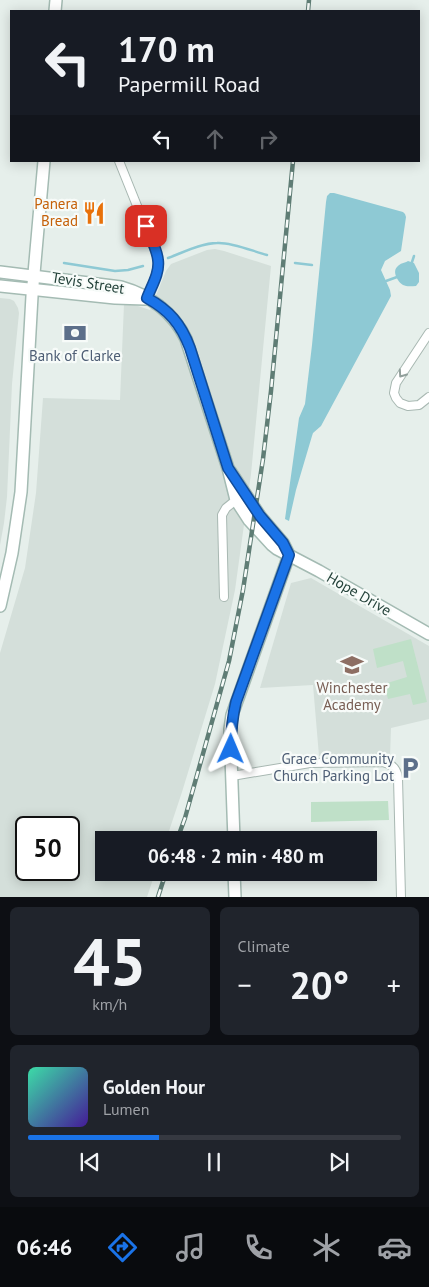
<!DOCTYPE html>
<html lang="en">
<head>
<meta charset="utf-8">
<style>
	body { margin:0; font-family:"PT Sans",sans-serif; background:#20242c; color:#f1f3f6; height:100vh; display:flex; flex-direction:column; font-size:19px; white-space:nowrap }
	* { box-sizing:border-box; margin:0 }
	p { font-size:16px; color:#9ea1a6 }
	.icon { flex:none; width:28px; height:28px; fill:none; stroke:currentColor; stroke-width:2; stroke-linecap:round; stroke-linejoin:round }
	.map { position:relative; height:897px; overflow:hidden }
	.panel { display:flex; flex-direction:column; gap:10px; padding:10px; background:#0d0f14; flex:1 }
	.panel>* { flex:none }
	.top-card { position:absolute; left:10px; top:10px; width:410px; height:152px; border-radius:0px; box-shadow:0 2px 12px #0003; background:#171b24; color:#f1f3f6; overflow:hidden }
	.speed { position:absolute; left:15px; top:816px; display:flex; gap:10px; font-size:25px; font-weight:700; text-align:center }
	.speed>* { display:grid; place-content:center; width:65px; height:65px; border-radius:50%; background:#171b24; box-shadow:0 2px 12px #0003; line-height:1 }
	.speed .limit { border:2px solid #111; border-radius:8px; background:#fff; color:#111 }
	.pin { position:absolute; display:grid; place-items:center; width:42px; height:42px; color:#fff; margin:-21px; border-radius:10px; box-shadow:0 2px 8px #0006 }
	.me { position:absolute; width:55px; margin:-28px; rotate:1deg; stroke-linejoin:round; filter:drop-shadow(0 0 4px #0008) }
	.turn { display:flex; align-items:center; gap:18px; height:105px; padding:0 25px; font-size:22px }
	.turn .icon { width:65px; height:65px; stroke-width:2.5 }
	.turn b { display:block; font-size:35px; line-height:42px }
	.lanes { display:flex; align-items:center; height:48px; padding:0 25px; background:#0003; justify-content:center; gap:25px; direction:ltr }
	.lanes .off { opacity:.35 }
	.big { font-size:38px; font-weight:700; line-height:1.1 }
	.panel .widget { flex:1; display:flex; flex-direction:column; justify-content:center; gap:8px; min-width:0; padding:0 18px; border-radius:8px; background:#20242c }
	.panel .dial { align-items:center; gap:0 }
	.dial b { font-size:65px; line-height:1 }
	.song { display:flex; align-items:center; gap:15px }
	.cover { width:60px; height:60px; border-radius:8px; background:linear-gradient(135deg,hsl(160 70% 55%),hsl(260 70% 35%)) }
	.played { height:5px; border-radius:2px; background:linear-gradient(90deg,#1a73e8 35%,#363941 35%) }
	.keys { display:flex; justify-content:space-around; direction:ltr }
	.heat { display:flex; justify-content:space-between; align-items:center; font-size:28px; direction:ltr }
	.panel .tiles { flex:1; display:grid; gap:10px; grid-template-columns:1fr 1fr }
	.widget:last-child { grid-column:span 2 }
	.trip { position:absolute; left:95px; top:831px; width:282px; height:50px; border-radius:0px; background:#171b24; box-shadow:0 2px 12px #0003; font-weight:700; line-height:50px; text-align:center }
	.tab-bar { display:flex; height:80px; justify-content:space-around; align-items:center; background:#090b0e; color:#9ea1a6 }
	.tab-bar .icon { width:35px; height:35px }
	.tab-bar .selected { color:#1a73e8 }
	.tab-bar b { font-size:22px; color:#f1f3f6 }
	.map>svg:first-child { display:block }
</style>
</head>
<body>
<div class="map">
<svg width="429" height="897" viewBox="0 0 429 897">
	<rect width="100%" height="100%" fill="#e6efeb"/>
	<g fill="#d4dfda" fill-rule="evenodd">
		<path d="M215,249L224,251L271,266L251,474L235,590L215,684L182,792L166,840H104V872L155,873L147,897H0V653L25,568L36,493L43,398L120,400L124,304L135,305L150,310L166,271L171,264L207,250ZM26,828H69V870H26Z"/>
		<polygon points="0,298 10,299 14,301 18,308 19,313 12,384 7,497 4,523 0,545"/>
		<polygon points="311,578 429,646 429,719 391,728 390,758 319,756 313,685 260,688 291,583"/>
	</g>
	<g fill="#bfe0c8">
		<polygon points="411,639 427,702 413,705 410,694 388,699 384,684 407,677 403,661 377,668 373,649"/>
		<polygon points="388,801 389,820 311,822 311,802"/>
	</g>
	<g fill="#8ec9d4">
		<polygon points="330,193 334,193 403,212 405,214 406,217 401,251 385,261 381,270 390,290 391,296 321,426 313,433 312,436 296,490 289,521 285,519 299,418 305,404 312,345 326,202 327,196"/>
		<path d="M408,261L414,263L419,273V282L416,286C412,286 407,287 403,285C398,282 392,272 397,267C400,263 405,263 408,261Z"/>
	</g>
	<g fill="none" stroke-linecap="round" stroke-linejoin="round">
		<g stroke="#8ec9d4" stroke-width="2.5">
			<path d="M168,258C182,253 201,243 217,243C232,242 252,251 267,255"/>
			<polyline points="412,262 414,256"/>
			<polyline points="64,263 115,271 128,270 143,266"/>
			<polyline points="295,263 312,265"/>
			<polyline points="386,281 397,277"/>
		</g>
		<defs>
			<g id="street">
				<polyline points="119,161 158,258 157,272 147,299"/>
				<polyline points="429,333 396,383 394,393 396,398 400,403 408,406 419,405 429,397"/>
				<polyline points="224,597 222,515 226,508 236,500"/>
				<path d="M232,776L310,763L383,762C392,764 397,769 398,778L401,897"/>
			</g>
			<g id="secondary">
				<polyline points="55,11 56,0"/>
				<path d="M0,272L121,287C149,295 173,312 186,339L228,468L236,500L249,520L272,545L277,549L319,571L429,634"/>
				<polyline points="0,286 115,298 145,299"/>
				<polyline points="230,471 260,516 283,543 289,555 232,715 230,729 234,840"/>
				<polyline points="0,606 12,553 21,492 32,296 44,161"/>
				<polyline points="234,872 235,897"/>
			</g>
		</defs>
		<use href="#street" stroke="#a8b8b2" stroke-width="10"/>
		<use href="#secondary" stroke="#a4bbb3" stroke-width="14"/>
		<use href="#street" stroke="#fff" stroke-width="8"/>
		<use href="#secondary" stroke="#fff" stroke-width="11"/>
		<defs>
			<g id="rail">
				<polyline points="308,11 309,0"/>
				<polyline points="177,840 185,818 229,661 243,590 263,459 271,391 293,161"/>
				<polyline points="158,897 166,872"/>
			</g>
		</defs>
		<use href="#rail" stroke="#5f7d75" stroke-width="4.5"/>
		<use href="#rail" stroke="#f7fbf9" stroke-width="2.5" stroke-dasharray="8" stroke-linecap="butt"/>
	</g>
	<defs><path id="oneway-chevron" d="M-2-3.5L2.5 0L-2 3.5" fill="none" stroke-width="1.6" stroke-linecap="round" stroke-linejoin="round" transform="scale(1.25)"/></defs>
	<use stroke="#92a09c" href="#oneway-chevron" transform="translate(402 374) rotate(125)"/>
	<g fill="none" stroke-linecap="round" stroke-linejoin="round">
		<defs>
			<path id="route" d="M146,226C150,237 157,249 158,260C160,273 151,287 147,298C169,310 181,324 190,348L228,468L260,516L283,543L289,555L236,702C232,718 231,732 231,749"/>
		</defs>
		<use href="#route" stroke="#114b97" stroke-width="12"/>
		<use href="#route" stroke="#1a73e8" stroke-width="9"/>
	</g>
	<defs>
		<symbol id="restaurant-bare" viewBox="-9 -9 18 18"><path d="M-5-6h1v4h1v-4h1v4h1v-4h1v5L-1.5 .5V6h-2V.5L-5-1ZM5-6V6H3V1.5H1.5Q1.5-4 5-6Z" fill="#e8710a" stroke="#f7fbf9" stroke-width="2.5" paint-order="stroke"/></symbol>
		<symbol id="bank-bare" viewBox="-9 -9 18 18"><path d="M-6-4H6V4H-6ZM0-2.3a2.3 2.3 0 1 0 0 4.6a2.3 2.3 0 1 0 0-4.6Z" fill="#5c6f8a" stroke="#f7fbf9" stroke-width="2.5" paint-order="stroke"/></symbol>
		<symbol id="school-bare" viewBox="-9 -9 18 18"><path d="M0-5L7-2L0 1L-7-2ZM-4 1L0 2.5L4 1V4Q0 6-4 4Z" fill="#8d6e63" stroke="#f7fbf9" stroke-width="2.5" paint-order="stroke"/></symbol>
		<symbol id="parking-bare" viewBox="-9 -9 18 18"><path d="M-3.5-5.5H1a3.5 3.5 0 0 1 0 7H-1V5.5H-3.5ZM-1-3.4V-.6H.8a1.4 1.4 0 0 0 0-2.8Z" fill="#5c6f8a" stroke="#f7fbf9" stroke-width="2.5" paint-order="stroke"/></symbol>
	</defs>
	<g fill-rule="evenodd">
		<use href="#restaurant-bare" x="78" y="197" width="32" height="32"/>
		<use href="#bank-bare" x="59" y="317" width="32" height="32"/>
		<use href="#school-bare" x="336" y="649" width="32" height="32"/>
		<use href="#parking-bare" x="394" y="752" width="32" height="32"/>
	</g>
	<g text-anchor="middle" stroke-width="4.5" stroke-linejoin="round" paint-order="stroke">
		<g font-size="15" fill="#c56008" stroke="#f7fbf9" text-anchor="end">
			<text x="78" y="209">Panera<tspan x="78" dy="17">Bread</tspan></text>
		</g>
		<g font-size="15" fill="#24423a" stroke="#f7fbf9">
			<text transform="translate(88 283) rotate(9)" y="5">Tevis Street</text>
			<text transform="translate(359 594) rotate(30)" y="5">Hope Drive</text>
		</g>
		<g font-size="15" fill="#4e5e75" stroke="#f7fbf9">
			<text x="75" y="361">Bank of Clarke</text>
			<text x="394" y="764" text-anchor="end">Grace Community<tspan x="394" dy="17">Church Parking Lot</tspan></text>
		</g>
		<g font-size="15" fill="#785e54" stroke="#f7fbf9">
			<text x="352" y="693">Winchester<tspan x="352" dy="17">Academy</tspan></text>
		</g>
	</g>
</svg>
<div class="speed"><div class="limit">50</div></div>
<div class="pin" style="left:146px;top:226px;background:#d93025"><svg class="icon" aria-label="arrive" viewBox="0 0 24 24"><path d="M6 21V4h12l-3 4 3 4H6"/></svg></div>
<svg class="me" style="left:231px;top:749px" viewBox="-20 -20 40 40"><path d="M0-17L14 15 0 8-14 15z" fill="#1a73e8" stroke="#fff" stroke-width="4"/></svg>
<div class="trip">06:48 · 2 min · 480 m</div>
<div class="top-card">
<div class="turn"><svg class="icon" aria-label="left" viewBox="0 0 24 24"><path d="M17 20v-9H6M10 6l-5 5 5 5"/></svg><div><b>170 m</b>Papermill Road</div></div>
<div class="lanes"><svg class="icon" aria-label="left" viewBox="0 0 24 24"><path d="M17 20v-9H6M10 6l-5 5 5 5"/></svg><svg class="icon off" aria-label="ahead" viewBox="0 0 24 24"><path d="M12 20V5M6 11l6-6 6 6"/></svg><svg class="icon off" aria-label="right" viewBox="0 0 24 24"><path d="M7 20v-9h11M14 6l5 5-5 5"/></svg></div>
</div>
</div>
<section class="panel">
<div class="tiles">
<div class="widget dial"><b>45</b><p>km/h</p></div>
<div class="widget"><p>Climate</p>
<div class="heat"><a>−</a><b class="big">20°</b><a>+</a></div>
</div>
<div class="widget">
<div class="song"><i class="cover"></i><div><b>Golden Hour</b><p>Lumen</p></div></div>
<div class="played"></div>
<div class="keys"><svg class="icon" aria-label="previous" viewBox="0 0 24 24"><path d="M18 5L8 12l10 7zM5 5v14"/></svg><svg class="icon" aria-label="pause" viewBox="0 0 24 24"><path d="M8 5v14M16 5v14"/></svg><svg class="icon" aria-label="next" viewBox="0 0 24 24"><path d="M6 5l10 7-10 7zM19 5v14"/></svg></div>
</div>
</div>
</section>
<nav class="tab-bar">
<b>06:46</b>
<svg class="icon selected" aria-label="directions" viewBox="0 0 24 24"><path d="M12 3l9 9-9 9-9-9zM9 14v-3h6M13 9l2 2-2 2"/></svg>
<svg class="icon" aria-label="music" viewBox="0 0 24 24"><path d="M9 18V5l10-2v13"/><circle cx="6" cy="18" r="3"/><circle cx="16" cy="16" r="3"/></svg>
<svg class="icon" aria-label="phone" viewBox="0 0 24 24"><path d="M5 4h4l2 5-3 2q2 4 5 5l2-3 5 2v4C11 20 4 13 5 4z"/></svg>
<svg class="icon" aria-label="climate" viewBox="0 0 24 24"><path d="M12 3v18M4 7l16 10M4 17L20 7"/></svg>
<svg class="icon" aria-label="car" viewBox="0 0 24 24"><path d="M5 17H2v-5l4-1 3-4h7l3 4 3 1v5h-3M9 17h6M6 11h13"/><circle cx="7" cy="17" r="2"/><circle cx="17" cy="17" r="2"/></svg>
</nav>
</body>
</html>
